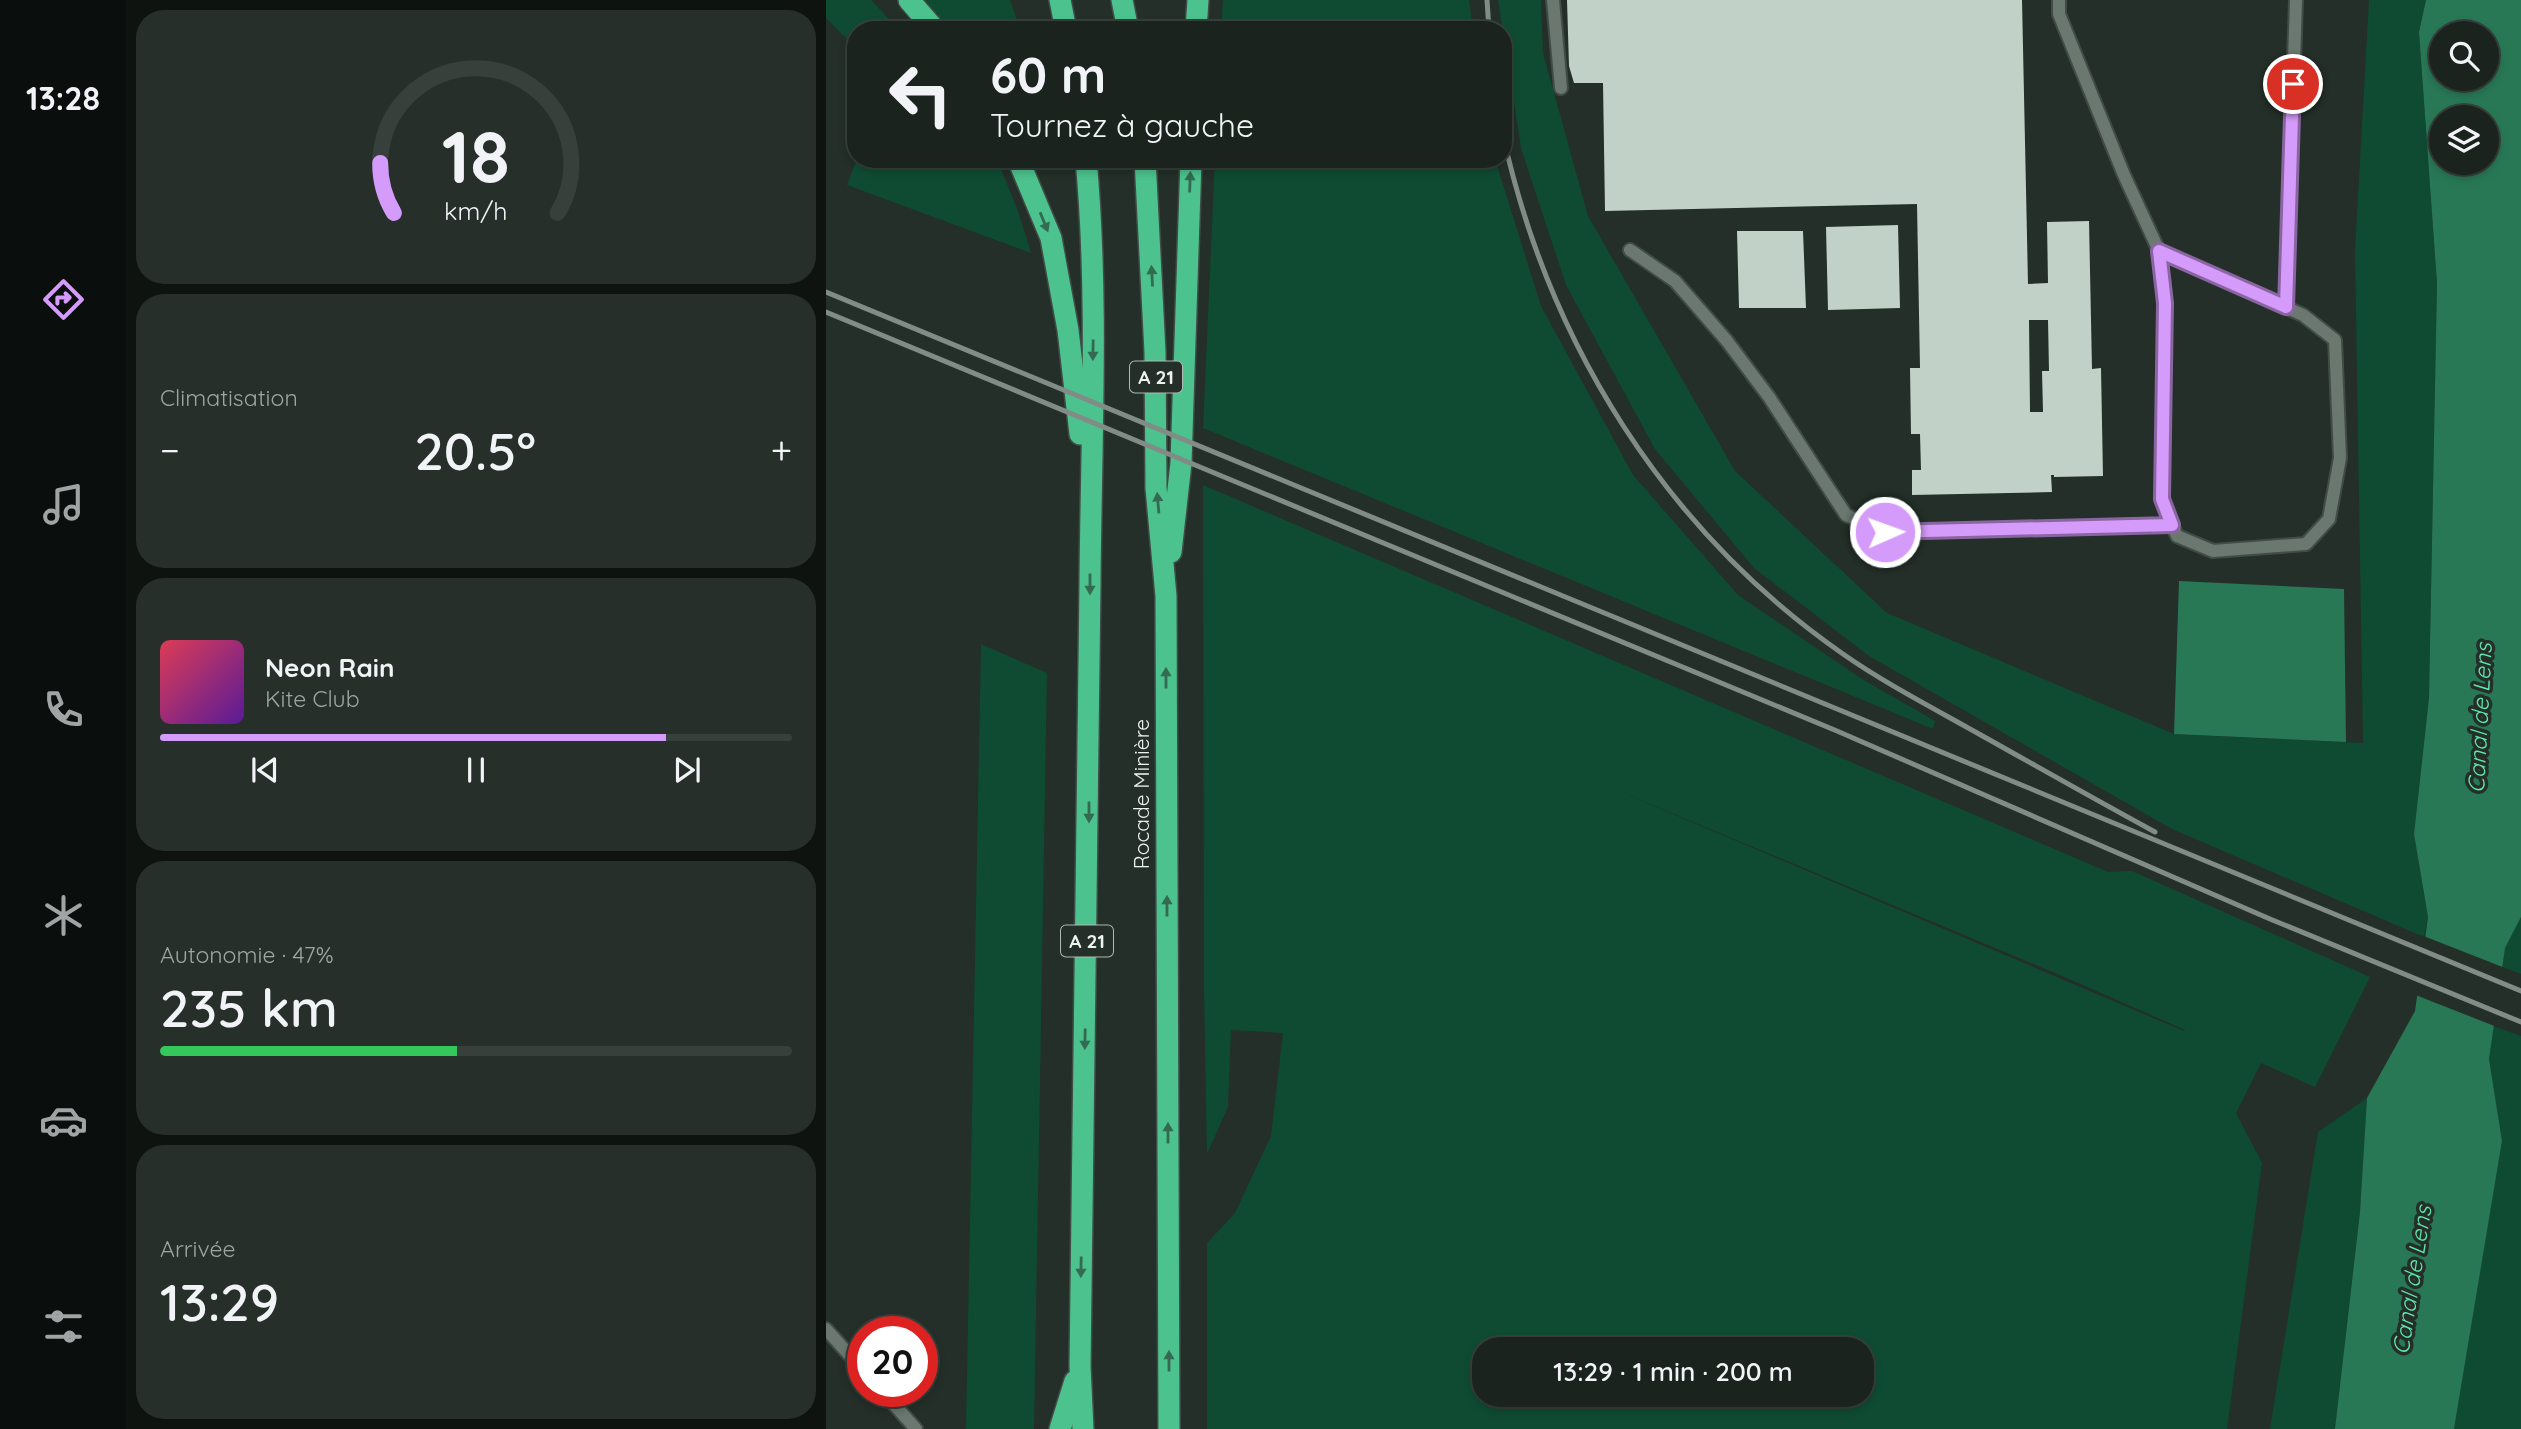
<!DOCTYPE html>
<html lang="fr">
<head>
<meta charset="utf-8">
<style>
	body { margin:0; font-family:Quicksand,sans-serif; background:#272f2b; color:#f1f3f6; height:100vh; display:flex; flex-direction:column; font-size:26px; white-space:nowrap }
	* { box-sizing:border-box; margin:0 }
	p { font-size:23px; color:#9fa4a4 }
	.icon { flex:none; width:38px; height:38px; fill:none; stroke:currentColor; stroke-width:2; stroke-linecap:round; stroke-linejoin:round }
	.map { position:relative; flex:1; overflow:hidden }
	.details { display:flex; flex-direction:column; gap:10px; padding:10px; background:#0e1310; width:700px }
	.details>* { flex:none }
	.top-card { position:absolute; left:21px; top:21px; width:665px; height:147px; border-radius:28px; box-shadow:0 4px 10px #0003,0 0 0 2px #38403c; background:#1a231e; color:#f1f3f6; overflow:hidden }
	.buttons { position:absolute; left:1603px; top:21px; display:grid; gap:14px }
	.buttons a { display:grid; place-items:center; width:70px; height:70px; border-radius:50%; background:#1a231e; box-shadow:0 4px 10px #0003,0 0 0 2px #38403c; font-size:35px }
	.speed { position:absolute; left:21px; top:1316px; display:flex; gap:14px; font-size:35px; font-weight:700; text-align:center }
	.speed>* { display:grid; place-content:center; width:91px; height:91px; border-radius:50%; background:#1a231e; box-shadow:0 4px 10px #0003,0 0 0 2px #38403c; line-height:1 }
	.speed .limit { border:10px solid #d22; background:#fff; color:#111 }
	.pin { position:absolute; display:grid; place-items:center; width:60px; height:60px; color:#fff; margin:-30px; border:4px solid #fff; border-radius:50%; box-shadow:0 2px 7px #0007 }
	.me { position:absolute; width:77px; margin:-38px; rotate:88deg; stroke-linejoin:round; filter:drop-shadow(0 0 5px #0008) }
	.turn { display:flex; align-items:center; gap:24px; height:147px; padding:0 28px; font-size:32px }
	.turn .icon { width:91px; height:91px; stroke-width:2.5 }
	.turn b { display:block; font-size:49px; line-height:60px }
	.big { font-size:52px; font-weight:600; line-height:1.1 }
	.details .tile { flex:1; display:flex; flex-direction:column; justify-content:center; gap:10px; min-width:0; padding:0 24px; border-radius:28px; background:#272f2b }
	.details .dial { align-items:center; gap:0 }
	.dial svg { height:182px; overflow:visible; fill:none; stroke:#38403c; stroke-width:7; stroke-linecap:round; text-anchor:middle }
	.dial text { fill:#f1f3f6; stroke:none }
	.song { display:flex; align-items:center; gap:21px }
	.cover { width:84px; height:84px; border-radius:10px; background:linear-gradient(135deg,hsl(350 70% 55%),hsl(270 70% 35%)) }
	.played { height:7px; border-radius:4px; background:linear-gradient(90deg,#d59bfa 80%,#38403c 80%) }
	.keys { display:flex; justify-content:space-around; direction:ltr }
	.heat { display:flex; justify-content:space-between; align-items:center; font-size:38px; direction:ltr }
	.charge { height:10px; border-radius:5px; background:linear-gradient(90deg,#34c759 47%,#38403c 0) }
	.trip { position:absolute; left:646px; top:1337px; width:402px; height:70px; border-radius:28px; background:#1a231e; box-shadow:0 4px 10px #0003,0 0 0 2px #38403c; font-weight:600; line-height:70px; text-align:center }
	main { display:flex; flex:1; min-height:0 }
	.menu { display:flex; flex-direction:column; width:126px; justify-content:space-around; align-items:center; background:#0a0e0c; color:#9fa4a4 }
	.menu .icon { width:49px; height:49px }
	.menu .active { color:#d59bfa }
	.menu b { font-size:32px; color:#f1f3f6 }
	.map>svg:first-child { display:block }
</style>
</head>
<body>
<main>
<nav class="menu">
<b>13:28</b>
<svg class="icon active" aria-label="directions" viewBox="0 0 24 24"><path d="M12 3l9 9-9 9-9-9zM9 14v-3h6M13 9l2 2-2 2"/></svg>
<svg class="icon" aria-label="music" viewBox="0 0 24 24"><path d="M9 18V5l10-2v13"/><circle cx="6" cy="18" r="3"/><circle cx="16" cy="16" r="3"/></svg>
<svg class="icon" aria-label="phone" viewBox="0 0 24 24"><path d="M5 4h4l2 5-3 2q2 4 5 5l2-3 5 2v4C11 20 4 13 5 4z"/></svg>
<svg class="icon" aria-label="climate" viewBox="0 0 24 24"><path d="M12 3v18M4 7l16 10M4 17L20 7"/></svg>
<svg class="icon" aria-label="car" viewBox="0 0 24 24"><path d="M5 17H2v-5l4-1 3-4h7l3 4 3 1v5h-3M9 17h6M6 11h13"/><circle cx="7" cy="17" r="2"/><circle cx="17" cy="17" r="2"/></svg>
<svg class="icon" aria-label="filters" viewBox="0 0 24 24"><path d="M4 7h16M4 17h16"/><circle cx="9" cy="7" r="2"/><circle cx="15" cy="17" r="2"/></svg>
</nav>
<section class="details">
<div class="tile dial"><svg viewBox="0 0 100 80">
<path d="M14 69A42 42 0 1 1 86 69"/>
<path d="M14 69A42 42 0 0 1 8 47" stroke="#d59bfa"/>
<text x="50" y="56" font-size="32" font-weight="700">18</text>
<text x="50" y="72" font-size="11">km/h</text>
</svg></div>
<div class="tile"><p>Climatisation</p>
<div class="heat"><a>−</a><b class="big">20.5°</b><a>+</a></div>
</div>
<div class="tile">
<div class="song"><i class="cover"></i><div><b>Neon Rain</b><p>Kite Club</p></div></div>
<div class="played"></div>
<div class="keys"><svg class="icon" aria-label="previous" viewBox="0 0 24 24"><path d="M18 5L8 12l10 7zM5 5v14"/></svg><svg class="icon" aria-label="pause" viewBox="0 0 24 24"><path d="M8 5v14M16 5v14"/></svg><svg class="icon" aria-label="next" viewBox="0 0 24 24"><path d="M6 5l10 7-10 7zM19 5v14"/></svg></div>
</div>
<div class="tile"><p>Autonomie · 47%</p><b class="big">235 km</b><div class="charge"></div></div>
<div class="tile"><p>Arrivée</p><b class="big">13:29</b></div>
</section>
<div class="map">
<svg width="1695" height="1429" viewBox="0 0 1695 1429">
	<rect width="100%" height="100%" fill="#232f28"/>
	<g fill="#0f4b32" fill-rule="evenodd">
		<polygon points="0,0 45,0 73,30 30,30 30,48 0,18"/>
		<polygon points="96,0 184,0 194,30 119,30"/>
		<polygon points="397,0 643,0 647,30 395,30"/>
		<polygon points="672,0 715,0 717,53 762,216 909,471 1061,613 1348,734 1537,743 1529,250 1543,0 1600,0 1593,32 1611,283 1603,698 1588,834 1602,917 1598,937 1346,829 1043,656 928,568 829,449 740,285 695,148"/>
		<polygon points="31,159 171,159 192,211 205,253 21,185"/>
		<polygon points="389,159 669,159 715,306 807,475 912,595 1036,679 1109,721 1107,729 377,428"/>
		<path d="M377,485L1282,872L1306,871L1544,977L1489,1087L1435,1063L1410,1113L1436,1163L1401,1429H381V1243L409,1213L445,1136L457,1033L405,1030L402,1107L381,1154L378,990ZM774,783L1234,975L1359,1030L1358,1031ZM658,1349H1036V1395H658Z"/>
		<polygon points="155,644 221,673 208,1429 140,1429"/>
		<polygon points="1695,917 1695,974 1676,967 1679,948"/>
		<polygon points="1667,1026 1695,1036 1695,1429 1628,1429 1676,1141 1663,1059"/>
		<polygon points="1541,1098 1534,1212 1509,1429 1444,1429 1492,1132"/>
	</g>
	<g fill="#287856" fill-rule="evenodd">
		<path d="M1600,0H1695V917L1679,948L1663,1059L1676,1141L1628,1429H1509L1534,1212L1541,1098L1589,1011L1602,917L1588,834L1603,698L1611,283L1593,32ZM1615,33H1661V79H1615ZM1615,117H1661V163H1615Z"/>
		<polygon points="1353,581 1518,589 1520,742 1348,734"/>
	</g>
	<polygon fill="#232f28" points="1595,935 1679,968 1671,1027 1587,994"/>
	<g fill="#c1d1c8" fill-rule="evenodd">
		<path d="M741,0H1196L1202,284L1222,283L1221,222L1263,221L1266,369L1275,368L1277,476L1228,477V475H1225L1226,492L1086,495V470H1095L1094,434H1085L1084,368H1094L1091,204L779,211L777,83H748L743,66ZM1203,320H1222L1223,371H1216L1217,412H1204Z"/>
		<polygon points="1072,225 1074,308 1002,310 1000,227"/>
		<polygon points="911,231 977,231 980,308 913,308"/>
	</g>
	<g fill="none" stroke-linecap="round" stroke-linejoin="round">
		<defs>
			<g id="service">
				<polyline points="727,0 735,88"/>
				<polyline points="1233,0 1233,14 1298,175 1333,251 1339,303 1336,499 1351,536 1387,551 1480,544 1503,519 1514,458 1509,340 1477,315 1333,251"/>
				<polyline points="804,250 849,281 901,341 943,397 1020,515 1059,532 1346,525"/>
				<polyline points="1460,307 1470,0"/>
				<polyline points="0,1329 37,1370"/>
				<polyline points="56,1391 90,1429"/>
			</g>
			<g id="motorway">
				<polyline points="83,0 109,30"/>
				<polyline points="234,0 240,30"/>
				<polyline points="296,0 302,30"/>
				<polyline points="370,30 372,0"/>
				<polyline points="192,159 225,238 242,330 254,434"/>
				<polyline points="319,159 329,352 330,488 340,596 343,1429"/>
				<polyline points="345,552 355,463 365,159"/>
				<polyline points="234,1429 249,1381"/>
				<path d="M257,1429L254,1366C258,1105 263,844 264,584C265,442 273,300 260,159"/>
			</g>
		</defs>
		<use href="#service" stroke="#414c46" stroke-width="16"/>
		<use href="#motorway" stroke="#414c46" stroke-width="24"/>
		<use href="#service" stroke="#6a7870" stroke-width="12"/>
		<use href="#motorway" stroke="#4cc28e" stroke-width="21"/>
		<g stroke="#828c86" stroke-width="5">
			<polyline points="661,0 663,30"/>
			<path d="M677,135C723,344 840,531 1017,654C1060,684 1107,708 1153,734C1212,767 1270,800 1329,832"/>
			<polyline points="0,292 1695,991"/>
			<polyline points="0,312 1011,731 1444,919 1695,1022"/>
		</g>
	</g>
	<defs><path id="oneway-solid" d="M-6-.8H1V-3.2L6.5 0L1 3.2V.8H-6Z" transform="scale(1.75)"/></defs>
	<g fill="#336a51">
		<use href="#oneway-solid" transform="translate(364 182) rotate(-88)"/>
		<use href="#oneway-solid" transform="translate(218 222) rotate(68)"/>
		<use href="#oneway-solid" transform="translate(326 276) rotate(-93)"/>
		<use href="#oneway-solid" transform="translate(267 350) rotate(91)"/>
		<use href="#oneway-solid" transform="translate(332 503) rotate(-95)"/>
		<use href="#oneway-solid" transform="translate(264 584) rotate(90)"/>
		<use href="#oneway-solid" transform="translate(340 678) rotate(-90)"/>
		<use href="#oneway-solid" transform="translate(263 812) rotate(90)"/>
		<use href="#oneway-solid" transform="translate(341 906) rotate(-90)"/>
		<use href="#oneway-solid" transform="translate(259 1039) rotate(91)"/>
		<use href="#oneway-solid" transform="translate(342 1133) rotate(-90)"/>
		<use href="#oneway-solid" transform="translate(255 1267) rotate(91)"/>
		<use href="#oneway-solid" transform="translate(343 1361) rotate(-90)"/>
	</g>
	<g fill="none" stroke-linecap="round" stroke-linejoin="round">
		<defs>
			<polyline id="route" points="1059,532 1346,525 1336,499 1339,303 1333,251 1460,307 1467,84"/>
		</defs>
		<use href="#route" stroke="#8a65a2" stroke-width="18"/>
		<use href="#route" stroke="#d59bfa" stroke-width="12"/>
	</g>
	<g text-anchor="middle" stroke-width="7" stroke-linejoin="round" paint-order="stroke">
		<g fill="#232f28" stroke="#afb8b3" stroke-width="2">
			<rect x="304" y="361.5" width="52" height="31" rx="5"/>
			<rect x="235" y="925.5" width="52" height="31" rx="5"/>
		</g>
		<g font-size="19" font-weight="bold" fill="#ebf3ee">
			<text x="330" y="384">A 21</text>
			<text x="261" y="948">A 21</text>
		</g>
		<g font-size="21" fill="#ebf3ee" stroke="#232f28">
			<text transform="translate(316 794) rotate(-90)" y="7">Rocade Minière</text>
		</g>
		<g font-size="23" font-style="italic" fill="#5ee8ab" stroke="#232f28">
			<text transform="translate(1654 718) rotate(-87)" y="8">Canal de Lens</text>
			<text transform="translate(1586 1280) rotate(-81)" y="8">Canal de Lens</text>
		</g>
	</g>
</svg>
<div class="buttons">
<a><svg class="icon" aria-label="search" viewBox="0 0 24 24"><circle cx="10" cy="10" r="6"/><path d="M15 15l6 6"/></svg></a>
<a><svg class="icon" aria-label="layers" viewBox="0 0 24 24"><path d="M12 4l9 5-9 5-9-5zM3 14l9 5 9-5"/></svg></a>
</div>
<div class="speed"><div class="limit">20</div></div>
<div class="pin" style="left:1467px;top:84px;background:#d93025"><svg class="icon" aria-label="arrive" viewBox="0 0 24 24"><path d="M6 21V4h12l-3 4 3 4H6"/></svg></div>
<svg class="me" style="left:1059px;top:532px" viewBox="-20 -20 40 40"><circle r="17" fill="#d59bfa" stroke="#fff" stroke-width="3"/><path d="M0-11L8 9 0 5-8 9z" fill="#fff"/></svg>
<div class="trip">13:29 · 1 min · 200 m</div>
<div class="top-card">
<div class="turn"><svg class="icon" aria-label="left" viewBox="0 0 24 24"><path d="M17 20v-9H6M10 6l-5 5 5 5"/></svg><div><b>60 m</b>Tournez à gauche</div></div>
</div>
</div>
</main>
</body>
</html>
